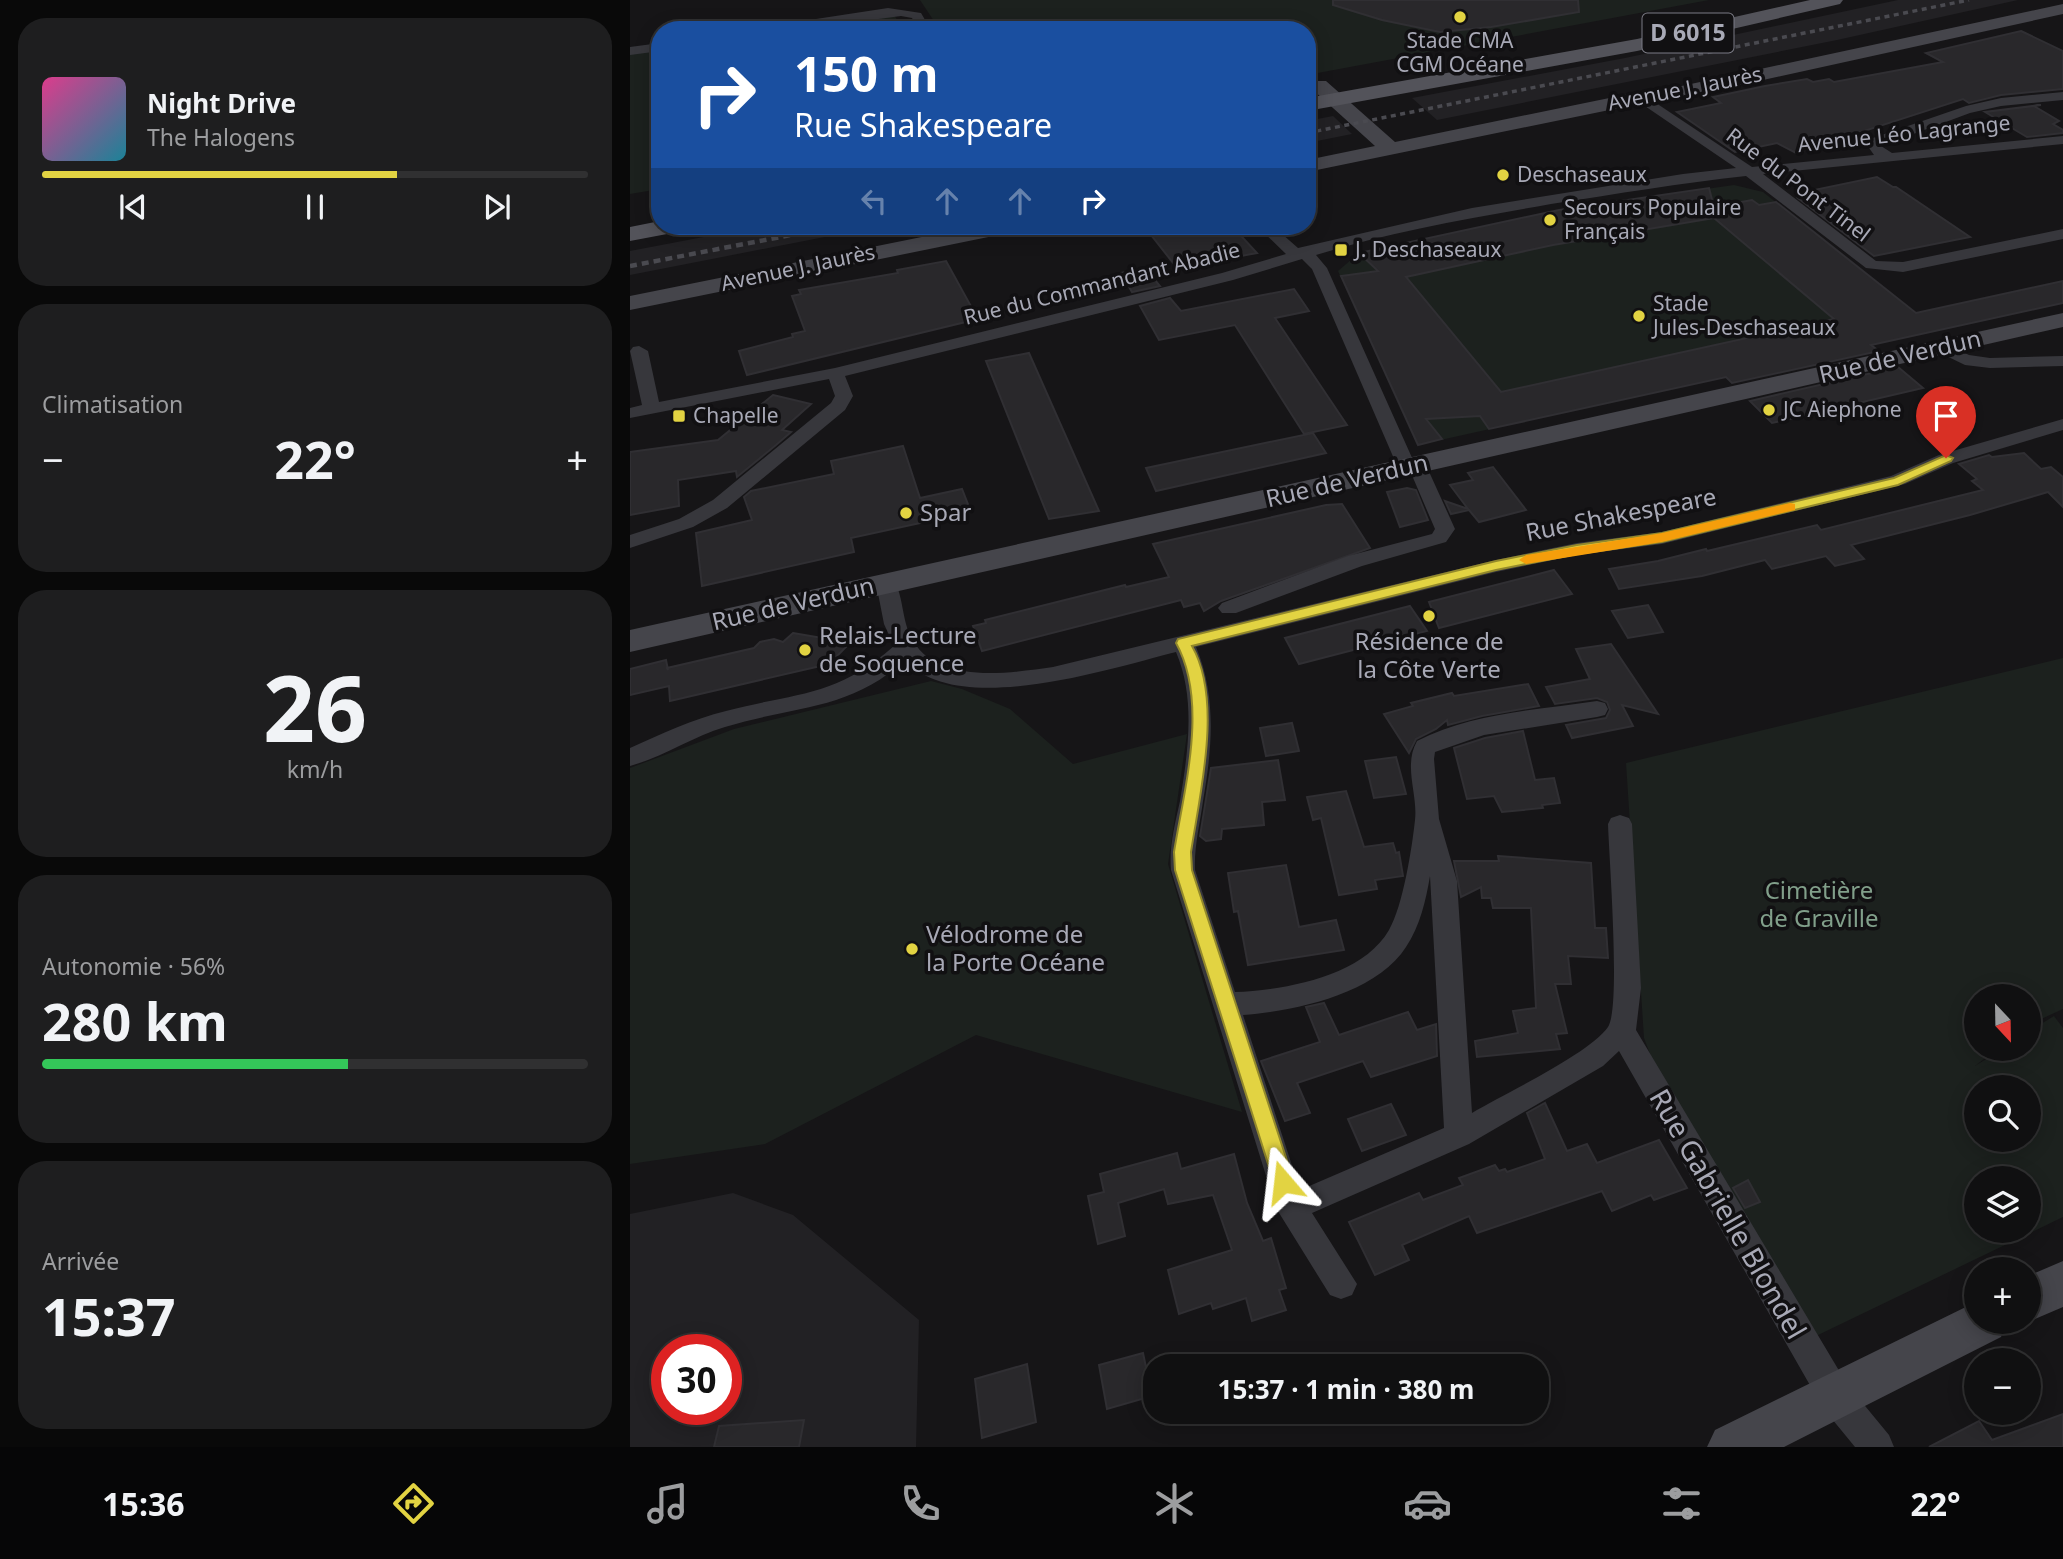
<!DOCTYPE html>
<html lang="fr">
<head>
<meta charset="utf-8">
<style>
	body { margin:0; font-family:"Noto Sans",sans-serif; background:#1e1e1f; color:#f1f3f6; height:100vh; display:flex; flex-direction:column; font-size:26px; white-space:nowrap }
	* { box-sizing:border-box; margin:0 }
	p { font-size:23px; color:#9c9d9f }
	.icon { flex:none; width:38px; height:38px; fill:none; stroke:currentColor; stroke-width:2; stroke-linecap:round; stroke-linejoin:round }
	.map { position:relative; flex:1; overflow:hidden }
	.details { display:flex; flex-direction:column; gap:18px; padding:18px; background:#090909; width:630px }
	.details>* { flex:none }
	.guide { position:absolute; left:21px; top:21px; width:665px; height:214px; border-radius:28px; box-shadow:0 4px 18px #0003,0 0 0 2px #303031; background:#1a4fa0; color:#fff; overflow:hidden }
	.needle { width:46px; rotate:158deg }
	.buttons { position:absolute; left:1334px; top:984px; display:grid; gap:14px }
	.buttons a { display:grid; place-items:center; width:77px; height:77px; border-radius:50%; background:#101011; box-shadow:0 4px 18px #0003,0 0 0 2px #303031; font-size:35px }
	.speed { position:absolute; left:21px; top:1334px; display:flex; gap:14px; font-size:35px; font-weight:700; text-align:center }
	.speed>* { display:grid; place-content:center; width:91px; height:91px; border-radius:50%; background:#101011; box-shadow:0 4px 18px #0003,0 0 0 2px #303031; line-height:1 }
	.speed .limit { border:10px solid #d22; background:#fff; color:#111 }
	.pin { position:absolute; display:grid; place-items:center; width:60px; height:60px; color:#fff; margin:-72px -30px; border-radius:50% 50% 50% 0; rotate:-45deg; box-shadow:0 0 7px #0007 }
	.pin .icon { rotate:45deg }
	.me { position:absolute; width:77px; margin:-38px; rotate:343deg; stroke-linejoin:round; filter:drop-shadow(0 0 5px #0008) }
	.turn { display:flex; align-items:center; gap:24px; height:147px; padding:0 28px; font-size:32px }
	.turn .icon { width:91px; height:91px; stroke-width:2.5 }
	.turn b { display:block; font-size:49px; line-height:60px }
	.lanes { display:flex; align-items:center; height:66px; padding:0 28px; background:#0003; justify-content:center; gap:35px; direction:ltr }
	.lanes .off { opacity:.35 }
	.big { font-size:52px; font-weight:700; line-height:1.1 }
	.details .tile { flex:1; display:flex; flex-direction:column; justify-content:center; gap:10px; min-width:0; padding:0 24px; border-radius:28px; background:#1e1e1f }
	.details .dial { align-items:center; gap:0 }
	.dial b { font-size:91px; line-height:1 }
	.song { display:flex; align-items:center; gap:21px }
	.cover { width:84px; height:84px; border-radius:10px; background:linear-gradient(135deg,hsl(330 70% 55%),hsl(190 70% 35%)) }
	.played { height:7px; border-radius:4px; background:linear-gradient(90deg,#e2d342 65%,#303031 65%) }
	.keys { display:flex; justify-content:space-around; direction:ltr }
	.heat { display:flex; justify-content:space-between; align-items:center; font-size:38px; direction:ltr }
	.charge { height:10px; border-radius:5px; background:linear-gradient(90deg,#34c759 56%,#303031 0) }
	.trip { position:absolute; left:513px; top:1354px; width:406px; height:70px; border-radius:28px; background:#101011; box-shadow:0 4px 18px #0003,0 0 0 2px #303031; font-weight:700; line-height:70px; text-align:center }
	.dock { display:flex; height:112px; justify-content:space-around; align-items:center; background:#060607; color:#9c9d9f }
	.dock .icon { width:49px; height:49px }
	.dock .current { color:#e2d342 }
	.dock b { font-size:32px; color:#f1f3f6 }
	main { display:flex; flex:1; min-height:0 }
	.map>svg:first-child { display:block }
</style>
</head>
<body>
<main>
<section class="details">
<div class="tile">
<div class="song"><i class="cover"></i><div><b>Night Drive</b><p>The Halogens</p></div></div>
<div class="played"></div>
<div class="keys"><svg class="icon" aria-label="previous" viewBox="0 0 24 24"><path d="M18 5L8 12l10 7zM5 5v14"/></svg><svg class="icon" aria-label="pause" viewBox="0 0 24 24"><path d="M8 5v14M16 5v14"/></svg><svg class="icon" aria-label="next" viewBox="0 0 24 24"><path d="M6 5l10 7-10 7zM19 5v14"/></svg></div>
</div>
<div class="tile"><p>Climatisation</p>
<div class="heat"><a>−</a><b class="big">22°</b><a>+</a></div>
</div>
<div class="tile dial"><b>26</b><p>km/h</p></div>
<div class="tile"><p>Autonomie · 56%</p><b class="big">280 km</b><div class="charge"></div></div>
<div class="tile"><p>Arrivée</p><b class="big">15:37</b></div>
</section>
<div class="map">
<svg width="1433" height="1447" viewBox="0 0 1433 1447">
	<rect width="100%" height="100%" fill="#161517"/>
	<g fill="#222124" fill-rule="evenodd">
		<polygon points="1268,0 1388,0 1207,40 807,120 782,98 995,58"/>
		<polygon points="703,116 722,134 677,143 677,121"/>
		<polygon points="131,226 251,226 0,275 0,251"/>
		<path d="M103,1193L163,1215L289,1320L286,1447H0V1214ZM37,1349H96V1409H37Z"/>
	</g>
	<g fill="#1c211e" fill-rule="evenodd">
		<polygon points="290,0 1079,0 677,75 677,30 310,30"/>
		<polygon points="262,12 274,30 149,30"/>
		<polygon points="30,48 30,189 0,194 0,53"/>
		<polygon points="1104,185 1133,192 1308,330 788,445 708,271 729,253 929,210"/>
		<path d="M1433,658V1009L1398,1025V996H1346V1048H1368L1345,1066L1374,1048H1398V1032L1424,1016L1433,1028V1217L1186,1336L1026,1070L1014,1038L996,763ZM1346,1087H1398V1139H1346ZM1346,1178H1398V1230H1346Z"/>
		<polygon points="301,681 332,689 380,709 443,764 557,734 538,864 612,1112 346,1035 135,1144 0,1164 0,768 104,729"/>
	</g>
	<g fill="#29282b" stroke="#302f33" stroke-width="2" fill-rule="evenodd">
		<polygon points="703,0 948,0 949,12 861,27 810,32 752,20 703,5"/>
		<polygon points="1391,31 1433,51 1433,89 1371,95 1339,103 1333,99 1166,153 1147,143 1105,152 1047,112 1091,103 1083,97 1135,86 1177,79 1183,82 1199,79 1204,82 1313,62 1296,53"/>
		<polygon points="1411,105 1404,106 1429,121 1423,124 1433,130 1433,133 1397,137 1355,112"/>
		<polygon points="1247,177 1263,187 1266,187 1340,237 1244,256 1168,198 1188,194 1184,190"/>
		<path d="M1079,188L1084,207L1122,200L1129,205L1146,202L1286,313L1433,281V303L1241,345L1249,351L1102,383L1096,377L859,429L850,416L796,419L812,439L788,445L711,276L748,271L729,253L929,210ZM1084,218L1204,319L871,392L776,277L923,245Z"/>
		<polygon points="514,226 602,226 627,253 547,268"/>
		<polygon points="316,261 348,319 117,375 109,351 163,337 162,334 175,331 162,296 171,294 169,290 268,273 267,270"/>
		<polygon points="515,268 530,286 502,292 491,273"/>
		<polygon points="664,289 679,311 645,318 717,425 674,434 605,325 529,340 510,306 540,298 551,311"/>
		<polygon points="399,353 469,511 419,519 356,361"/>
		<polygon points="1268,367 1293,388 1142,423 1120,401"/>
		<polygon points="143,395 181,404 152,430 161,432 146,445 107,477 106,471 48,480 49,506 0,515 0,452 88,440"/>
		<polygon points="683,433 696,453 526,491 516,468"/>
		<polygon points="273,446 290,498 332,489 341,512 221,538 224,552 72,586 66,533 122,520 114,497 121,491 204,474 201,461"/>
		<polygon points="1394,453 1411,469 1421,467 1433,477 1433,507 1418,492 1340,515 1221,545 1234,559 1205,566 1196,556 1142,569 1135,560 1072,576 989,589 979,569 1028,561 1076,549 1077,551 1187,525 1191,530 1353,490 1342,481 1347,479 1329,464 1359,455 1362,457"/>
		<polygon points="863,467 896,510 849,522 839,510 821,514 815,501 838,509 820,485 843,480 838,473"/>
		<polygon points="777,488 786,490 798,520 770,527 757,492"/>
		<polygon points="712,504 740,548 591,601 574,611 570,603 554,607 551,600 352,651 343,626 356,623 355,620 495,585 496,587 539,577 523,544 696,505"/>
		<polygon points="924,570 942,594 809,628 799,602"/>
		<polygon points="1018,605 1033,632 998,638 982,611"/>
		<polygon points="780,606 797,631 669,664 655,638"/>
		<polygon points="163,633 192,638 195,636 219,644 199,664 40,701 39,686 0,695 0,669 36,660 38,670 37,668 124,648 130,642 144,639 153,642"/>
		<polygon points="981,644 1028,714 992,705 1003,726 942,738 936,725 976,718 980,710 977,702 967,698 925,704 916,687 960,679 946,649"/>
		<polygon points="898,684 909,706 852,716 818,725 817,720 806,729 786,739 779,753 754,714 783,706 781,703 822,693 824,696"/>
		<polygon points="662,723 669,751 636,756 630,728"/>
		<polygon points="893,731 905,780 924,778 930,803 912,805 913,808 872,812 864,796 837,799 824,748 855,738"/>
		<polygon points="766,757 776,794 744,798 735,761"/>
		<polygon points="648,760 655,800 632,802 634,825 592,829 591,839 576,841 570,836 581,768"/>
		<polygon points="716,791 734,847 763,843 766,853 769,852 773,876 745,880 747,889 709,895 691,818 683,820 677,797"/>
		<polygon points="868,856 961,863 965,928 976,928 978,958 938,956 941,984 925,984 937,1033 926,1034 930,1049 847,1057 845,1041 888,1033 883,1011 906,1008 901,908 863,908 861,898 852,898 851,887 831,897 824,861 869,861"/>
		<polygon points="656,865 669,927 706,920 714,950 618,965 608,911 604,912 598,873"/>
		<polygon points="694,1003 709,1035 778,1012 787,1030 806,1024 807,1056 741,1077 733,1061 667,1083 680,1113 655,1121 631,1061 690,1042 676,1007"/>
		<polygon points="915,1103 937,1151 957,1144 967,1163 1029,1140 1057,1188 1024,1200 1021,1195 982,1211 972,1191 847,1233 839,1216 772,1245 779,1260 745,1275 719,1222 789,1193 793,1200 833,1185 829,1178 865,1165 869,1171 875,1169 877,1172 915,1159 897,1113"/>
		<polygon points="761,1104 776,1135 732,1151 718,1119"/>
		<polygon points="547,1153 551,1169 604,1154 617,1203 633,1241 641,1238 656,1288 649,1290 656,1310 622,1321 616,1298 583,1309 581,1303 549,1314 538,1270 602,1250 583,1195 538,1204 534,1189 488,1203 495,1236 468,1244 458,1196 474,1192 470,1174"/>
		<polygon points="1118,1180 1130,1202 1115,1208 1103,1188"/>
		<polygon points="513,1353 522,1396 477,1409 469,1365"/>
		<polygon points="397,1364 406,1422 352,1438 345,1379"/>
		<polygon points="1433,1414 1433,1447 1299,1447 1349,1421 1362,1440"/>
		<polygon points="174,1420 169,1447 84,1447 89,1426"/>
	</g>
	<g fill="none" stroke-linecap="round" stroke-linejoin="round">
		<g fill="#37373c" fill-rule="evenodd">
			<polygon points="258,8 291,13 301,30 289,30 282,18 271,16 166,30 134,30 140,26"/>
			<polygon points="30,43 30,51 0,55 0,47"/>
			<path d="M1433,92V100L1371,106L1340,113L1251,146L1262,153L1433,136V144L1133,174L1246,261L1273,262L1433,229V239L1273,272L1236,268L1116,176C1051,183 986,194 921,204C842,218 762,231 686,255L697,268L783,460L794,461L796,465L825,529L816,542L732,566L606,613H592L588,608L592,603L718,556L802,534L805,529L781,473L770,472L768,468L682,269L672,259L603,280L215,376L223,396L215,410L97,508L63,527L0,548V535L49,519L83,500L201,403L205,396L199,379L0,418V408L12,405L0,351L3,347L9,346L18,351L29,402L205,368L592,273L656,254L627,226H643L668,248L842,208L1053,174L1106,168L1009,102L1007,99L1014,95L1122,167L1244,155L1237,145L1243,138L1336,106L1371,98Z"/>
			<polygon points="1312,342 1339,355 1360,358 1433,356 1433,366 1360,368 1335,365 1306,351 1303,347"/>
			<path d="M1433,419V430L1323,463L1275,484L1032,544L947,555L866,572L566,647C587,697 582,749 573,801C570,824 564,846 565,870L605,992C654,990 732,977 759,930C773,906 782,848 785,820C788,794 773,766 787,741C842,713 907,710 967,701L975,703L978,709L975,715L967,717L854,735L805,752L804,759L809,819L827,881L842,1113C874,1094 959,1054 978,1027C991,1008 979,857 978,824L981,818L990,815L999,818L1002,824L1011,988L1006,1030L1217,1384L1259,1435L1264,1447H1225L1193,1408L989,1051L973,1066L839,1144L682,1213L727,1284L722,1295L711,1299L700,1295L646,1208L541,870C539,846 545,824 550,801C558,752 566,699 546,652C482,668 327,719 275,660C220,711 162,706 95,727C62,737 33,757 0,766V748C31,734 63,719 96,711C167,692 205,698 264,646L254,624L246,583L249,578H263C273,594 272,618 280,635C303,686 379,673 423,667L866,560L947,543L1032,532L1261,476L1309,455ZM800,876L814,1128L670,1190L613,1015C665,1011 746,994 776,947C790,926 796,900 800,876Z"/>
		</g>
		<g fill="#45454b" fill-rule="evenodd">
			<polygon points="1433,4 1433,14 1033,102 994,107 677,172 677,160 745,146 682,89 679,85 682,81 696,81 765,142 994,95 1033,90"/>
			<polygon points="346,226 389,226 386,231 378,233 0,310 0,296"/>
			<polygon points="1433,313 1433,327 0,652 0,630"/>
			<polygon points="1433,1261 1433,1307 1398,1322 1395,1321 1398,1321 1398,1276"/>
			<polygon points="1346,1302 1346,1321 1378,1321 1371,1337 1154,1447 1077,1447 1085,1430"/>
		</g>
		<g fill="#53535a" fill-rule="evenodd">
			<polygon points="1180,0 1213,0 1210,4 1007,51 677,111 677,98 1007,39"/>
			<polygon points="30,221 30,226 56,226 53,231 0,241 0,227"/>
		</g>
		<g stroke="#4a4a50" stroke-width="3.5" stroke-dasharray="5 4.5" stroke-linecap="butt">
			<polyline points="677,133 1339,0"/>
			<polyline points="157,235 204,226"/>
		</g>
		<polyline stroke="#4a4a50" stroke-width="4.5" stroke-dasharray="7 5" stroke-linecap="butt" points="0,266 166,234"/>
	</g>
	<path fill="#e2d342" stroke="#93892b" stroke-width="2" d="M1316,455L1323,458L1321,461L1268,485L1032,542L947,554L866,570L562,646C593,700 570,793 561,852L562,870L664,1182L661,1189L653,1192L646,1189L545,870L544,852C554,789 579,702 546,643L548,639L866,561L947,545L1032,533L1264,478Z"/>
	<polygon fill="#f59e0b" points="1160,503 1165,504 1165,510 1032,542 896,564 889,560 896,555 1032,533"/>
	<g fill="#e2d342" stroke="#111012" stroke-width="2.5">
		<circle cx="830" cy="17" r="7"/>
		<circle cx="873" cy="175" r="7"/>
		<circle cx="920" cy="220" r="7"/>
		<rect x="704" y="243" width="14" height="14" rx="3.5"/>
		<circle cx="1009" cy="316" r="7"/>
		<circle cx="1139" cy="410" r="7"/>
		<rect x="42" y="409" width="14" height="14" rx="3.5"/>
		<circle cx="276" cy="513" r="7"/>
		<circle cx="799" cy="616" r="7"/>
		<circle cx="175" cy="650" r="7"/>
		<circle cx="282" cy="949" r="7"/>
	</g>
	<g text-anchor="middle" stroke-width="7" stroke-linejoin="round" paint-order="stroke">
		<g font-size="21" fill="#a8a9b6" stroke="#111012" text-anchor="start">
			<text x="830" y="48" text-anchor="middle">Stade CMA<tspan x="830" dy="24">CGM Océane</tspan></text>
			<text x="887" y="182">Deschaseaux</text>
			<text x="934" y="215">Secours Populaire<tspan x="934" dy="24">Français</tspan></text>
			<text x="725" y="257">J. Deschaseaux</text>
			<text x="1023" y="311">Stade<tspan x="1023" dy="24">Jules-Deschaseaux</tspan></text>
			<text x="1153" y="417">JC Aiephone</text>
			<text x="63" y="423">Chapelle</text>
		</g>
		<g font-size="21" fill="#a8a9b6" stroke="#111012">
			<text transform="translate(1055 89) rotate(-11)" y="7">Avenue J. Jaurès</text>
			<text transform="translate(1274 134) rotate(-6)" y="7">Avenue Léo Lagrange</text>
			<text transform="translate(1168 185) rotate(37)" y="7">Rue du Pont Tinel</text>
			<text transform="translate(168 268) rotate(-12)" y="7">Avenue J. Jaurès</text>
			<text transform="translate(472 284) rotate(-14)" y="7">Rue du Commandant Abadie</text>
		</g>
		<rect fill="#111012" stroke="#7b7b85" stroke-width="2" x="1012.5" y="13.5" width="91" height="39" rx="5"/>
		<g font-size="23" font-weight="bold" fill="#a8a9b6">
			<text x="1058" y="41">D 6015</text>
		</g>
		<g font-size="24" fill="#a8a9b6" stroke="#111012">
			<text transform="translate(1270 357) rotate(-13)" y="8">Rue de Verdun</text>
			<text transform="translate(717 481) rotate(-13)" y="8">Rue de Verdun</text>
			<text transform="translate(991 515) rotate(-11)" y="8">Rue Shakespeare</text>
			<text transform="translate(163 604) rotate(-13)" y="8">Rue de Verdun</text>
		</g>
		<g font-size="24" fill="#a8a9b6" stroke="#111012" text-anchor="start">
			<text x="290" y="521">Spar</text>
			<text x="189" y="644">Relais-Lecture<tspan x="189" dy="28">de Soquence</tspan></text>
			<text x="799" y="650" text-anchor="middle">Résidence de<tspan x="799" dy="28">la Côte Verte</tspan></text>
			<text x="296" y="943">Vélodrome de<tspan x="296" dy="28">la Porte Océane</tspan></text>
		</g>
		<g font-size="24" fill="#819f8a" stroke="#111012">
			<text x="1189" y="899">Cimetière<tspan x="1189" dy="28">de Graville</tspan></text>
		</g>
		<g font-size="28" fill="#a8a9b6" stroke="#111012">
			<text transform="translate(1098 1214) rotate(60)" y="10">Rue Gabrielle Blondel</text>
		</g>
	</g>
</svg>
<div class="buttons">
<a><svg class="needle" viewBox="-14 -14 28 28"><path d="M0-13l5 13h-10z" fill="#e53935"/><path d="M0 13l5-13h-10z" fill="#9c9d9f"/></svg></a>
<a><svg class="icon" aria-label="search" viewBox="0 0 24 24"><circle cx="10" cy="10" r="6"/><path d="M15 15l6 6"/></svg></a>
<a><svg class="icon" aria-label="layers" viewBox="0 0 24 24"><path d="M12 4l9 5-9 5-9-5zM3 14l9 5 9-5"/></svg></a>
<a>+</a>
<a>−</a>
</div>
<div class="speed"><div class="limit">30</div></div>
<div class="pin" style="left:1316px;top:458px;background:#d93025"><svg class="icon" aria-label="arrive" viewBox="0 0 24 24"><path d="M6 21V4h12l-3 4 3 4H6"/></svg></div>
<svg class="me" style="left:653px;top:1182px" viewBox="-20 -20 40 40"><path d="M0-17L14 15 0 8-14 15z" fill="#e2d342" stroke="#fff" stroke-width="4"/></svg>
<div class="trip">15:37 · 1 min · 380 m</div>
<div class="guide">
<div class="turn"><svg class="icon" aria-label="right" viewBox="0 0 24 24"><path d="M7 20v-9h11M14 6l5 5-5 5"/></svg><div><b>150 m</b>Rue Shakespeare</div></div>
<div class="lanes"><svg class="icon off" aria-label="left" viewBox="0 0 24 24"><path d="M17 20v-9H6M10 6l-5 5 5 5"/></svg><svg class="icon off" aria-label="ahead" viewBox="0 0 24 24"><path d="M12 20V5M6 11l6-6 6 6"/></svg><svg class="icon off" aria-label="ahead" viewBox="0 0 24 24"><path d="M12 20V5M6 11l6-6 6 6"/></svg><svg class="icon" aria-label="right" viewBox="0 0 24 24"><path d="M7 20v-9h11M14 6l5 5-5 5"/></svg></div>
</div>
</div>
</main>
<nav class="dock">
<b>15:36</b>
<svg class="icon current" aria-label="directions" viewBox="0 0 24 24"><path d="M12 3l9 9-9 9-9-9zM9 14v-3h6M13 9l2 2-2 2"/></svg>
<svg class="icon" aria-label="music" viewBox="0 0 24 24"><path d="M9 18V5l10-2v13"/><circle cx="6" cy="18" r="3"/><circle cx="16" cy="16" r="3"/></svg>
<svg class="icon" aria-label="phone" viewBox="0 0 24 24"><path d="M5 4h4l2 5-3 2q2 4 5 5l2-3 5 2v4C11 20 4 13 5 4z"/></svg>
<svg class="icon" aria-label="climate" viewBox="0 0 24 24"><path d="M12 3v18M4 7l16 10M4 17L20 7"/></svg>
<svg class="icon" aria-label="car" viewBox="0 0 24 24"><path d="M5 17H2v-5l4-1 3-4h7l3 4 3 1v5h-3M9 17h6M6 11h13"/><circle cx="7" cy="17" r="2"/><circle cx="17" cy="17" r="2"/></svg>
<svg class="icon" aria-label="filters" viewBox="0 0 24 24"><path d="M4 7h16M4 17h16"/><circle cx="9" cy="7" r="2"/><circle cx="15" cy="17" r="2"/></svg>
<b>22°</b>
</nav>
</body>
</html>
